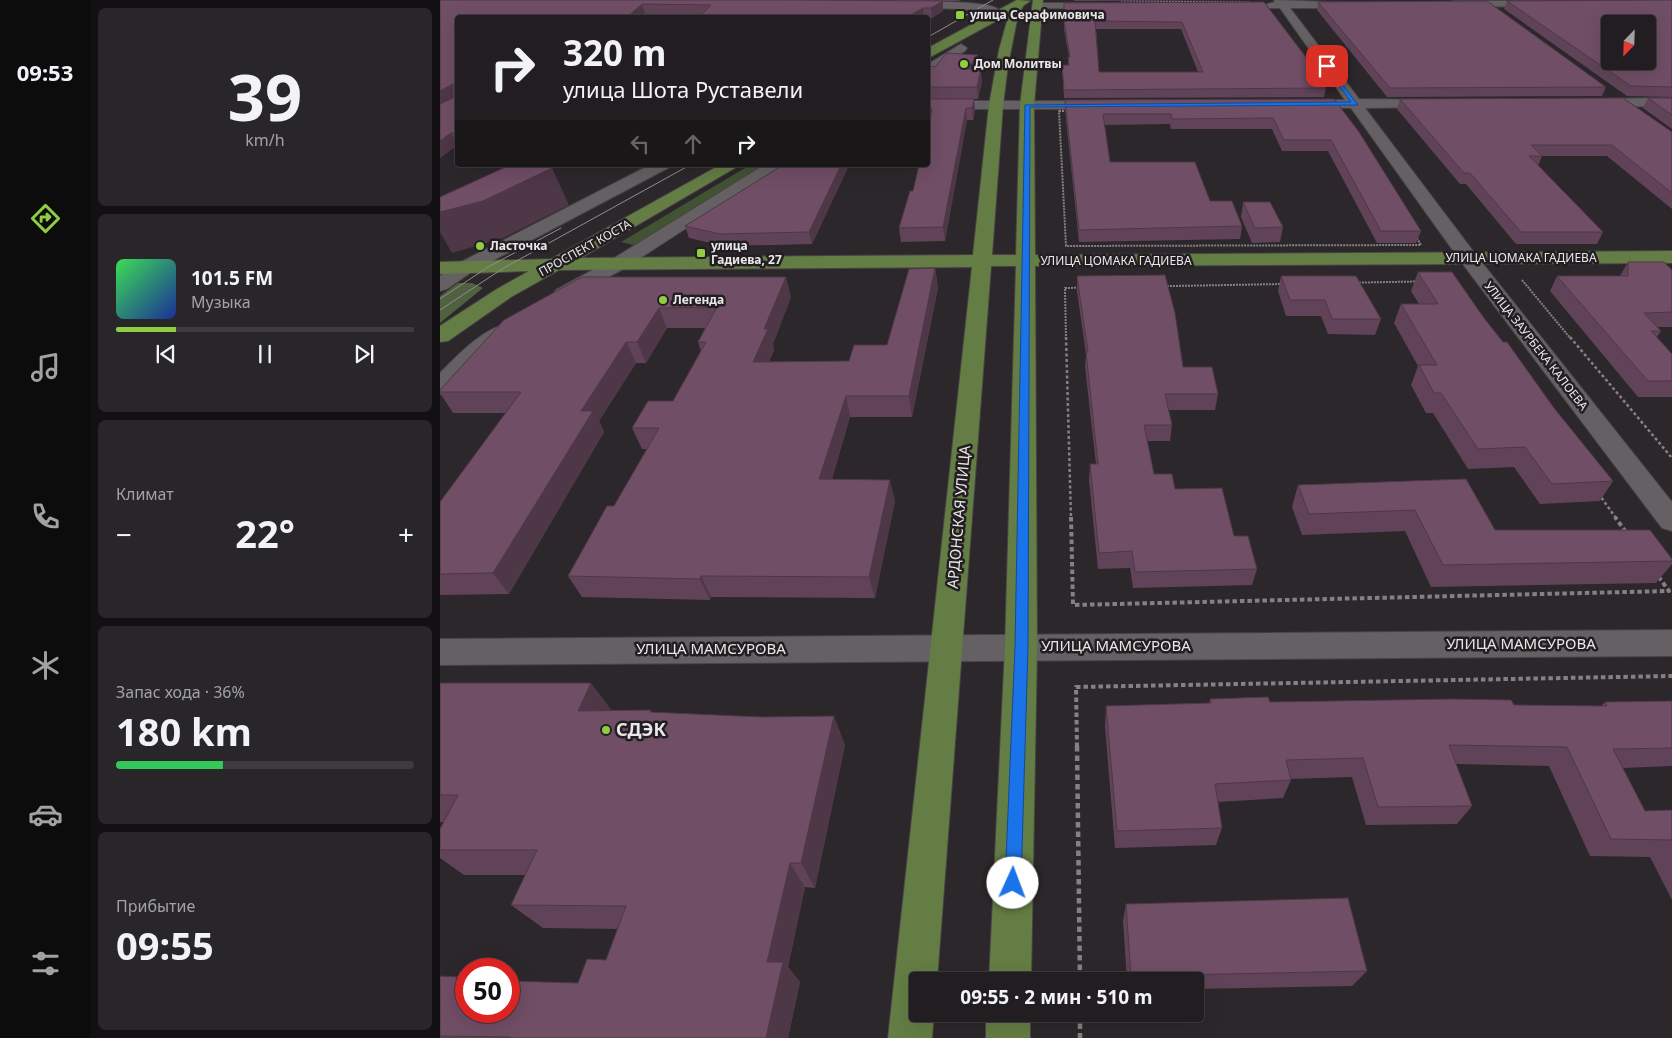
<!DOCTYPE html>
<html lang="ru">
<head>
<meta charset="utf-8">
<style>
	body { margin:0; font-family:"Noto Sans",sans-serif; background:#292629; color:#f1f3f6; height:100vh; display:flex; flex-direction:column; font-size:19px; white-space:nowrap }
	* { box-sizing:border-box; margin:0 }
	p { font-size:16px; color:#a2a2a5 }
	.icon { flex:none; width:28px; height:28px; fill:none; stroke:currentColor; stroke-width:2; stroke-linecap:round; stroke-linejoin:round }
	.map { position:relative; flex:1; overflow:hidden }
	.sheet { display:flex; flex-direction:column; gap:8px; padding:8px; background:#121012; width:350px }
	.sheet>* { flex:none }
	.top-card { position:absolute; left:15px; top:15px; width:475px; height:152px; border-radius:5px; box-shadow:0 5px 20px #0002,0 0 0 1px #3e3b3e; background:#211d20; color:#f1f3f6; overflow:hidden }
	.needle { width:32px; rotate:203deg }
	.controls { position:absolute; left:1161px; top:15px; display:grid; gap:10px }
	.controls a { display:grid; place-items:center; width:55px; height:55px; border-radius:5px; background:#211d20; box-shadow:0 5px 20px #0002,0 0 0 1px #3e3b3e; font-size:25px }
	.speed { position:absolute; left:15px; top:958px; display:flex; gap:10px; font-size:25px; font-weight:700; text-align:center }
	.speed>* { display:grid; place-content:center; width:65px; height:65px; border-radius:50%; background:#211d20; box-shadow:0 5px 20px #0002,0 0 0 1px #3e3b3e; line-height:1 }
	.speed .limit { border:8px solid #d22; background:#fff; color:#111 }
	.pin { position:absolute; display:grid; place-items:center; width:42px; height:42px; color:#fff; margin:-21px; border-radius:10px; box-shadow:0 2px 8px #0006 }
	.me { position:absolute; width:55px; margin:-28px; rotate:2deg; stroke-linejoin:round; filter:drop-shadow(0 0 4px #0008) }
	.turn { display:flex; align-items:center; gap:18px; height:105px; padding:0 25px; font-size:22px }
	.turn .icon { width:65px; height:65px; stroke-width:2.5 }
	.turn b { display:block; font-size:35px; line-height:42px }
	.lanes { display:flex; align-items:center; height:48px; padding:0 25px; background:#0003; justify-content:center; gap:25px; direction:ltr }
	.lanes .off { opacity:.35 }
	.big { font-size:38px; font-weight:700; line-height:1.1 }
	.sheet .tile { flex:1; display:flex; flex-direction:column; justify-content:center; gap:8px; min-width:0; padding:0 18px; border-radius:8px; background:#292629 }
	.sheet .dial { align-items:center; gap:0 }
	.dial b { font-size:65px; line-height:1 }
	.song { display:flex; align-items:center; gap:15px }
	.cover { width:60px; height:60px; border-radius:8px; background:linear-gradient(135deg,hsl(130 70% 55%),hsl(230 70% 35%)) }
	.played { height:5px; border-radius:2px; background:linear-gradient(90deg,#8fcd42 20%,#3e3b3e 20%) }
	.keys { display:flex; justify-content:space-around; direction:ltr }
	.heat { display:flex; justify-content:space-between; align-items:center; font-size:28px; direction:ltr }
	.charge { height:8px; border-radius:4px; background:linear-gradient(90deg,#34c759 36%,#3e3b3e 0) }
	.trip { position:absolute; left:469px; top:972px; width:295px; height:50px; border-radius:5px; background:#211d20; box-shadow:0 5px 20px #0002,0 0 0 1px #3e3b3e; font-weight:700; line-height:50px; text-align:center }
	main { display:flex; flex:1; min-height:0 }
	.dock { display:flex; flex-direction:column; width:90px; justify-content:space-around; align-items:center; background:#0d0c0d; color:#a2a2a5 }
	.dock .icon { width:35px; height:35px }
	.dock .active { color:#8fcd42 }
	.dock b { font-size:22px; color:#f1f3f6 }
	.map>svg:first-child { display:block }
</style>
</head>
<body>
<main>
<nav class="dock">
<b>09:53</b>
<svg class="icon active" aria-label="directions" viewBox="0 0 24 24"><path d="M12 3l9 9-9 9-9-9zM9 14v-3h6M13 9l2 2-2 2"/></svg>
<svg class="icon" aria-label="music" viewBox="0 0 24 24"><path d="M9 18V5l10-2v13"/><circle cx="6" cy="18" r="3"/><circle cx="16" cy="16" r="3"/></svg>
<svg class="icon" aria-label="phone" viewBox="0 0 24 24"><path d="M5 4h4l2 5-3 2q2 4 5 5l2-3 5 2v4C11 20 4 13 5 4z"/></svg>
<svg class="icon" aria-label="climate" viewBox="0 0 24 24"><path d="M12 3v18M4 7l16 10M4 17L20 7"/></svg>
<svg class="icon" aria-label="car" viewBox="0 0 24 24"><path d="M5 17H2v-5l4-1 3-4h7l3 4 3 1v5h-3M9 17h6M6 11h13"/><circle cx="7" cy="17" r="2"/><circle cx="17" cy="17" r="2"/></svg>
<svg class="icon" aria-label="filters" viewBox="0 0 24 24"><path d="M4 7h16M4 17h16"/><circle cx="9" cy="7" r="2"/><circle cx="15" cy="17" r="2"/></svg>
</nav>
<section class="sheet">
<div class="tile dial"><b>39</b><p>km/h</p></div>
<div class="tile">
<div class="song"><i class="cover"></i><div><b>101.5 FM</b><p>Музыка</p></div></div>
<div class="played"></div>
<div class="keys"><svg class="icon" aria-label="previous" viewBox="0 0 24 24"><path d="M18 5L8 12l10 7zM5 5v14"/></svg><svg class="icon" aria-label="pause" viewBox="0 0 24 24"><path d="M8 5v14M16 5v14"/></svg><svg class="icon" aria-label="next" viewBox="0 0 24 24"><path d="M6 5l10 7-10 7zM19 5v14"/></svg></div>
</div>
<div class="tile"><p>Климат</p>
<div class="heat"><a>−</a><b class="big">22°</b><a>+</a></div>
</div>
<div class="tile"><p>Запас хода · 36%</p><b class="big">180 km</b><div class="charge"></div></div>
<div class="tile"><p>Прибытие</p><b class="big">09:55</b></div>
</section>
<div class="map">
<svg width="1232" height="1038" viewBox="0 0 1232 1038">
	<rect width="100%" height="100%" fill="#2c272a"/>
	<polygon fill="#425333" points="310,165 330,165 198,246 181,242"/>
	<polygon fill="#4f613e" points="18,283 32,283 43,288 0,323 0,296"/>
	<g fill="none" stroke-linecap="round" stroke-linejoin="round">
		<defs>
			<g id="minor">
				<polygon points="834,0 920,3 920,7 916,8 850,8 919,99 1001,100 1003,103 996,107 925,108 1036,255 1232,502 1232,531 1222,528 1022,263 911,108 856,107 854,104 856,101 861,100 905,100 840,8 829,8 824,5 835,2"/>
				<polygon points="1014,1 1103,1 1108,4 1103,7 1010,6 1010,2"/>
				<path d="M466,2C483,2 549,0 559,10L554,13L521,9L462,7L461,5Z"/>
				<polygon points="597,3 661,3 666,6 661,9 593,8 593,4"/>
				<polygon points="521,44 527,48 525,51 488,73 488,64"/>
				<polygon points="1232,98 1232,106 1151,107 1144,103 1151,99"/>
				<polygon points="488,101 661,101 668,105 661,109 488,109"/>
				<polygon points="210,165 230,165 228,168 33,271 7,289 0,291 0,276 19,263"/>
				<polygon points="324,165 343,165 185,268 130,298 123,300 116,298 113,294 116,290 171,260"/>
				<path d="M66,324L74,325L77,330L74,335L37,361L8,392L0,394V373C18,355 41,330 66,324Z"/>
				<polygon points="1232,630 1232,656 0,665 0,639"/>
			</g>
			<g id="major">
				<polygon points="577,0 590,1 583,6 577,20 568,65 563,105 552,255 576,255 580,105 593,0 603,0 594,105 595,255 1232,251 1232,263 595,266 597,647 591,981 549,981 565,647 576,266 551,266 497,981 478,981 478,1014 494,1014 492,1038 448,1038 532,267 119,270 71,297 8,341 0,342 0,326 57,289 89,271 0,274 0,262 111,259 280,165 300,165 141,258 533,255 549,105 559,50 569,14 492,56 488,57 488,48"/>
				<rect x="546" y="1014" width="44" height="24"/>
			</g>
		</defs>
		<use href="#minor" stroke="#474446" stroke-width="2"/>
		<use href="#major" stroke="#474446" stroke-width="2"/>
		<polyline stroke="#848083" stroke-width="1" stroke-dasharray="2 1" stroke-linecap="butt" points="681,1 810,2"/>
		<g stroke="#848083" stroke-width="2" stroke-dasharray="2 1" stroke-linecap="butt">
			<polygon points="619,111 901,112 981,245 626,246"/>
			<polyline points="1082,280 1131,339"/>
			<polyline points="626,339 625,288 1005,281 1047,339"/>
		</g>
		<g stroke="#848083" stroke-width="2.5" stroke-dasharray="3 2.5" stroke-linecap="butt">
			<polyline points="626,337 631,518"/>
			<polyline points="1046,337 1176,518"/>
			<polyline points="1130,337 1232,458"/>
		</g>
		<g stroke="#848083" stroke-width="4" stroke-dasharray="4.5 3" stroke-linecap="butt">
			<polyline points="631,517 633,605 1229,591 1175,517"/>
			<polyline points="637,747 636,687 1232,676"/>
		</g>
		<g stroke="#848083" stroke-width="4.5" stroke-dasharray="5.5 4" stroke-linecap="butt">
			<polyline points="637,746 640,981"/>
			<polyline points="640,1014 640,1038"/>
		</g>
		<use href="#minor" fill="#656063" fill-rule="evenodd"/>
		<use href="#major" fill="#647d44" fill-rule="evenodd"/>
		<g stroke="#918d8f" stroke-width="1">
			<polyline points="488,37 553,0"/>
			<polyline points="0,299 48,267 121,228"/>
			<polyline points="0,310 62,269 250,165"/>
		</g>
	</g>
	<g fill="#604358" fill-rule="evenodd">
		<polygon points="0,0 521,0 518,1 471,1 503,1 503,11 492,18 484,17 205,14 201,18 18,18 17,145 0,158"/>
		<polygon points="634,0 816,0 634,1"/>
		<polygon points="1232,0 1232,97 1187,96 1064,9 1067,1"/>
		<path d="M824,2L875,69V72L886,88L884,97L624,98L622,65H628L629,57L624,29V3ZM656,29H741L758,72H659Z"/>
		<polygon points="878,2 1166,87 1162,96 947,97 877,10"/>
		<polygon points="488,66 495,67 539,66 536,69 542,81 538,99 534,99 535,111 533,120 527,120 505,241 461,242 459,228 473,191 489,122 488,122"/>
		<polygon points="1208,98 1232,98 1232,129 1203,108"/>
		<polygon points="894,99 981,231 976,243 937,243 888,151 842,151 832,129 731,129 730,124 664,125 670,162 770,201 802,226 800,239 639,242 625,110 625,100"/>
		<polygon points="960,99 1232,132 1232,209 1167,156 1102,156 1098,166 1163,232 1157,244 1076,244 1026,184 1020,184 957,109"/>
		<polygon points="409,165 372,244 284,246 249,238 245,226"/>
		<polygon points="803,202 843,227 840,242 812,243 801,217"/>
		<polygon points="1188,262 1232,270 1232,327 1217,327 1221,331 1217,337 1232,354 1232,397 1198,397 1110,291 1117,276 1180,276"/>
		<polygon points="495,268 498,288 472,417 410,417 392,479 455,501 435,598 271,597 270,600 142,597 128,576 174,506 207,449 202,449 192,428 233,401 261,351 258,342 265,328 227,328 206,363 196,363 159,421 164,432 69,594 0,595 0,502 66,413 13,413 0,393 0,390 64,320 351,297 333,344 334,350 329,362 409,361 447,345"/>
		<polygon points="978,272 1044,318 1114,408 1173,481 1160,501 1100,504 1074,467 1028,469 993,413 986,413 971,385 978,366 954,323 961,304 979,304 971,291"/>
		<polygon points="637,276 743,367 778,394 775,410 729,410 732,425 730,441 707,441 714,474 735,489 794,536 817,569 812,585 693,588 690,568 658,569 649,480 650,464 656,464 645,367 646,354 637,291"/>
		<polygon points="841,276 941,319 935,335 888,334 881,316 846,316 838,291"/>
		<polygon points="1026,479 1055,530 1232,559 1232,564 1216,583 991,587 965,531 862,535 852,507 858,485"/>
		<polygon points="0,683 172,710 212,712 405,745 375,888 365,887 348,967 360,982 348,1038 0,1038 0,976 23,980 138,983 166,960 178,929 103,928 71,905 85,875 24,875 0,858 0,829 4,822 0,822"/>
		<polygon points="770,699 830,702 1161,706 1165,702 1232,701 1232,766 1183,768 1205,811 1232,810 1232,900 1210,857 1150,856 1109,766 1016,764 1032,806 1017,824 926,825 912,777 851,779 851,780 843,798 778,802 782,828 776,845 675,848 665,726 666,706 769,703"/>
		<polygon points="686,904 927,971 912,986 755,989 755,981 687,981 683,921"/>
	</g>
	<g fill="#4e3747">
		<polygon points="503,1 503,11 492,18 491,8"/>
		<polygon points="202,4 205,14 201,18 186,18"/>
		<polygon points="483,8 484,17 484,18 466,18"/>
		<polygon points="538,55 539,66 528,80 527,69"/>
		<polygon points="541,69 542,81 538,99 537,87"/>
		<polygon points="13,84 18,96 0,105 0,91"/>
		<polygon points="534,99 535,111 533,120 532,108"/>
		<polygon points="526,108 527,120 505,241 503,227"/>
		<polygon points="11,133 17,145 0,158 0,141"/>
		<polygon points="401,165 409,165 372,244 369,232"/>
		<polygon points="112,168 129,205 63,238 12,253 0,232 0,212"/>
		<polygon points="495,268 498,288 472,417 469,396"/>
		<polygon points="346,277 351,297 333,344 334,350 320,382 313,362 324,329"/>
		<polygon points="219,308 227,328 206,363 197,342"/>
		<polygon points="186,342 196,363 159,421 164,432 69,594 53,573 141,411"/>
		<polygon points="406,396 410,417 386,500 379,479"/>
		<polygon points="450,480 455,501 435,598 429,577"/>
		<polygon points="261,576 271,597 270,600 260,579"/>
		<polygon points="151,683 173,712 138,711"/>
		<polygon points="394,716 405,745 375,888 361,863"/>
		<polygon points="350,863 365,887 348,967 360,982 348,1038 326,1038 327,962"/>
	</g>
	<g fill="#704e66" stroke="#4e3747" fill-rule="evenodd">
		<polygon points="0,0 348,0 503,1 491,8 483,8 466,18 258,18 271,5 202,4 186,18 18,18 18,133 11,133 0,141 0,104 13,98 13,84 0,91"/>
		<path d="M1232,0V87L1191,86L1067,1ZM1170,24H1208V61H1170Z"/>
		<polygon points="1047,1 1166,87 950,88 878,2"/>
		<path d="M824,2L875,69L873,70L886,88L624,90L622,65H629L628,57H630L624,21V3ZM655,21L742,22L763,72H659Z"/>
		<polygon points="507,53 538,55 527,69 541,69 537,87 488,87 488,66 495,67"/>
		<polygon points="1183,98 1232,132 1232,193 1172,145 1091,145 1102,156 1089,156 1163,232 1081,232 1030,173 1024,173 960,99"/>
		<polygon points="1208,98 1232,98 1232,115"/>
		<polygon points="488,99 534,99 532,108 526,108 503,227 459,228 470,191 473,191 479,165 488,165 488,130 492,109 488,109"/>
		<polygon points="894,99 919,132 981,231 941,231 891,140 844,140 833,118 732,119 731,114 663,114 670,162 755,162 770,201 792,201 802,226 639,230 625,100"/>
		<polygon points="70,165 111,165 112,168 43,201 0,212 0,197"/>
		<polygon points="343,165 401,165 369,232 280,234 245,226"/>
		<polygon points="803,202 830,202 843,227 815,228"/>
		<polygon points="1188,262 1224,262 1232,270 1232,312 1204,313 1221,331 1211,331 1232,354 1232,381 1208,381 1117,276 1188,276"/>
		<polygon points="495,268 469,396 406,396 379,479 450,480 429,577 261,576 260,579 128,576 167,506 174,506 219,428 192,428 208,401 233,401 266,342 258,342 277,307 219,308 197,342 186,342 141,411 153,411 53,573 0,574 0,502 81,392 0,392 0,390 64,320 142,277 346,277 324,329 328,329 313,362 409,361 414,345 447,345 469,269"/>
		<polygon points="978,272 1012,272 1044,318 1063,342 1067,342 1114,408 1173,481 1112,484 1085,447 1038,449 1001,393 994,393 979,365 997,365 961,304 998,304"/>
		<polygon points="725,275 735,313 743,367 772,367 778,394 725,394 732,425 704,425 714,474 732,474 735,489 782,488 794,536 808,536 817,569 695,572 692,551 659,553 650,464 658,464 646,352 648,352 637,276"/>
		<polygon points="841,276 916,276 941,319 892,319 885,300 850,300"/>
		<polygon points="1026,479 1055,530 1210,530 1232,559 1232,561 1003,565 975,510 869,514 858,485"/>
		<polygon points="0,683 151,683 138,711 211,710 210,712 322,717 394,716 361,863 350,863 327,962 343,962 326,1038 69,1038 70,1037 0,1036 0,976 18,977 16,980 26,980 26,1011 69,1011 69,981 138,983 147,959 166,960 186,906 71,905 97,850 0,850 0,829 18,795 0,795"/>
		<polygon points="828,697 830,702 1011,699 1071,700 1074,705 1167,706 1165,702 1232,701 1232,748 1173,749 1205,811 1232,810 1232,840 1171,839 1127,747 1009,745 1032,806 938,807 923,758 846,760 851,780 775,784 782,828 677,831 666,706 771,703 770,699"/>
		<polygon points="908,898 927,971 691,976 686,904"/>
	</g>
	<polygon fill="#1a73e8" stroke="#114b97" points="887,65 918,105 590,107 588,647 581,883 579,889 573,891 567,889 565,883 575,647 585,105 911,102 885,66"/>
	<g fill="#8fcd42" stroke="#221e21" stroke-width="2">
		<rect x="515" y="10" width="10" height="10" rx="2.5"/>
		<circle cx="524" cy="64" r="5"/>
		<circle cx="40" cy="246" r="5"/>
		<rect x="256" y="248" width="10" height="10" rx="2.5"/>
		<circle cx="223" cy="300" r="5"/>
		<circle cx="166" cy="730" r="5"/>
	</g>
	<g text-anchor="middle" stroke-width="5" stroke-linejoin="round" paint-order="stroke">
		<g font-size="12" font-weight="bold" fill="#eae7e9" stroke="#221e21" text-anchor="start">
			<text x="530" y="19">улица Серафимовича</text>
			<text x="534" y="68">Дом Молитвы</text>
			<text x="50" y="250">Ласточка</text>
			<text x="271" y="250">улица<tspan x="271" dy="14">Гадиева, 27</tspan></text>
			<text x="233" y="304">Легенда</text>
		</g>
		<g font-size="12" fill="#eae7e9" stroke="#221e21">
			<text transform="translate(145 248) rotate(-29)" y="4">ПРОСПЕКТ КОСТА</text>
			<text x="1081" y="262">УЛИЦА ЦОМАКА ГАДИЕВА</text>
			<text x="676" y="265">УЛИЦА ЦОМАКА ГАДИЕВА</text>
			<text transform="translate(1096 346) rotate(52)" y="4">УЛИЦА ЗАУРБЕКА КАЛОЕВА</text>
		</g>
		<g font-size="15" fill="#eae7e9" stroke="#221e21">
			<text transform="translate(519 517) rotate(-85)" y="5">АРДОНСКАЯ УЛИЦА</text>
			<text x="1081" y="649">УЛИЦА МАМСУРОВА</text>
			<text x="676" y="651">УЛИЦА МАМСУРОВА</text>
			<text x="271" y="654">УЛИЦА МАМСУРОВА</text>
		</g>
		<g font-size="18" font-weight="bold" fill="#eae7e9" stroke="#221e21" text-anchor="start">
			<text x="176" y="736">СДЭК</text>
		</g>
	</g>
</svg>
<div class="controls">
<a><svg class="needle" viewBox="-14 -14 28 28"><path d="M0-13l5 13h-10z" fill="#e53935"/><path d="M0 13l5-13h-10z" fill="#a2a2a5"/></svg></a>
</div>
<div class="speed"><div class="limit">50</div></div>
<div class="pin" style="left:887px;top:66px;background:#d93025"><svg class="icon" aria-label="arrive" viewBox="0 0 24 24"><path d="M6 21V4h12l-3 4 3 4H6"/></svg></div>
<svg class="me" style="left:573px;top:883px" viewBox="-20 -20 40 40"><circle r="19" fill="#fff"/><path d="M0-13L10 11 0 6-10 11z" fill="#1a73e8"/></svg>
<div class="trip">09:55 · 2 мин · 510 m</div>
<div class="top-card">
<div class="turn"><svg class="icon" aria-label="right" viewBox="0 0 24 24"><path d="M7 20v-9h11M14 6l5 5-5 5"/></svg><div><b>320 m</b>улица Шота Руставели</div></div>
<div class="lanes"><svg class="icon off" aria-label="left" viewBox="0 0 24 24"><path d="M17 20v-9H6M10 6l-5 5 5 5"/></svg><svg class="icon off" aria-label="ahead" viewBox="0 0 24 24"><path d="M12 20V5M6 11l6-6 6 6"/></svg><svg class="icon" aria-label="right" viewBox="0 0 24 24"><path d="M7 20v-9h11M14 6l5 5-5 5"/></svg></div>
</div>
</div>
</main>
</body>
</html>
